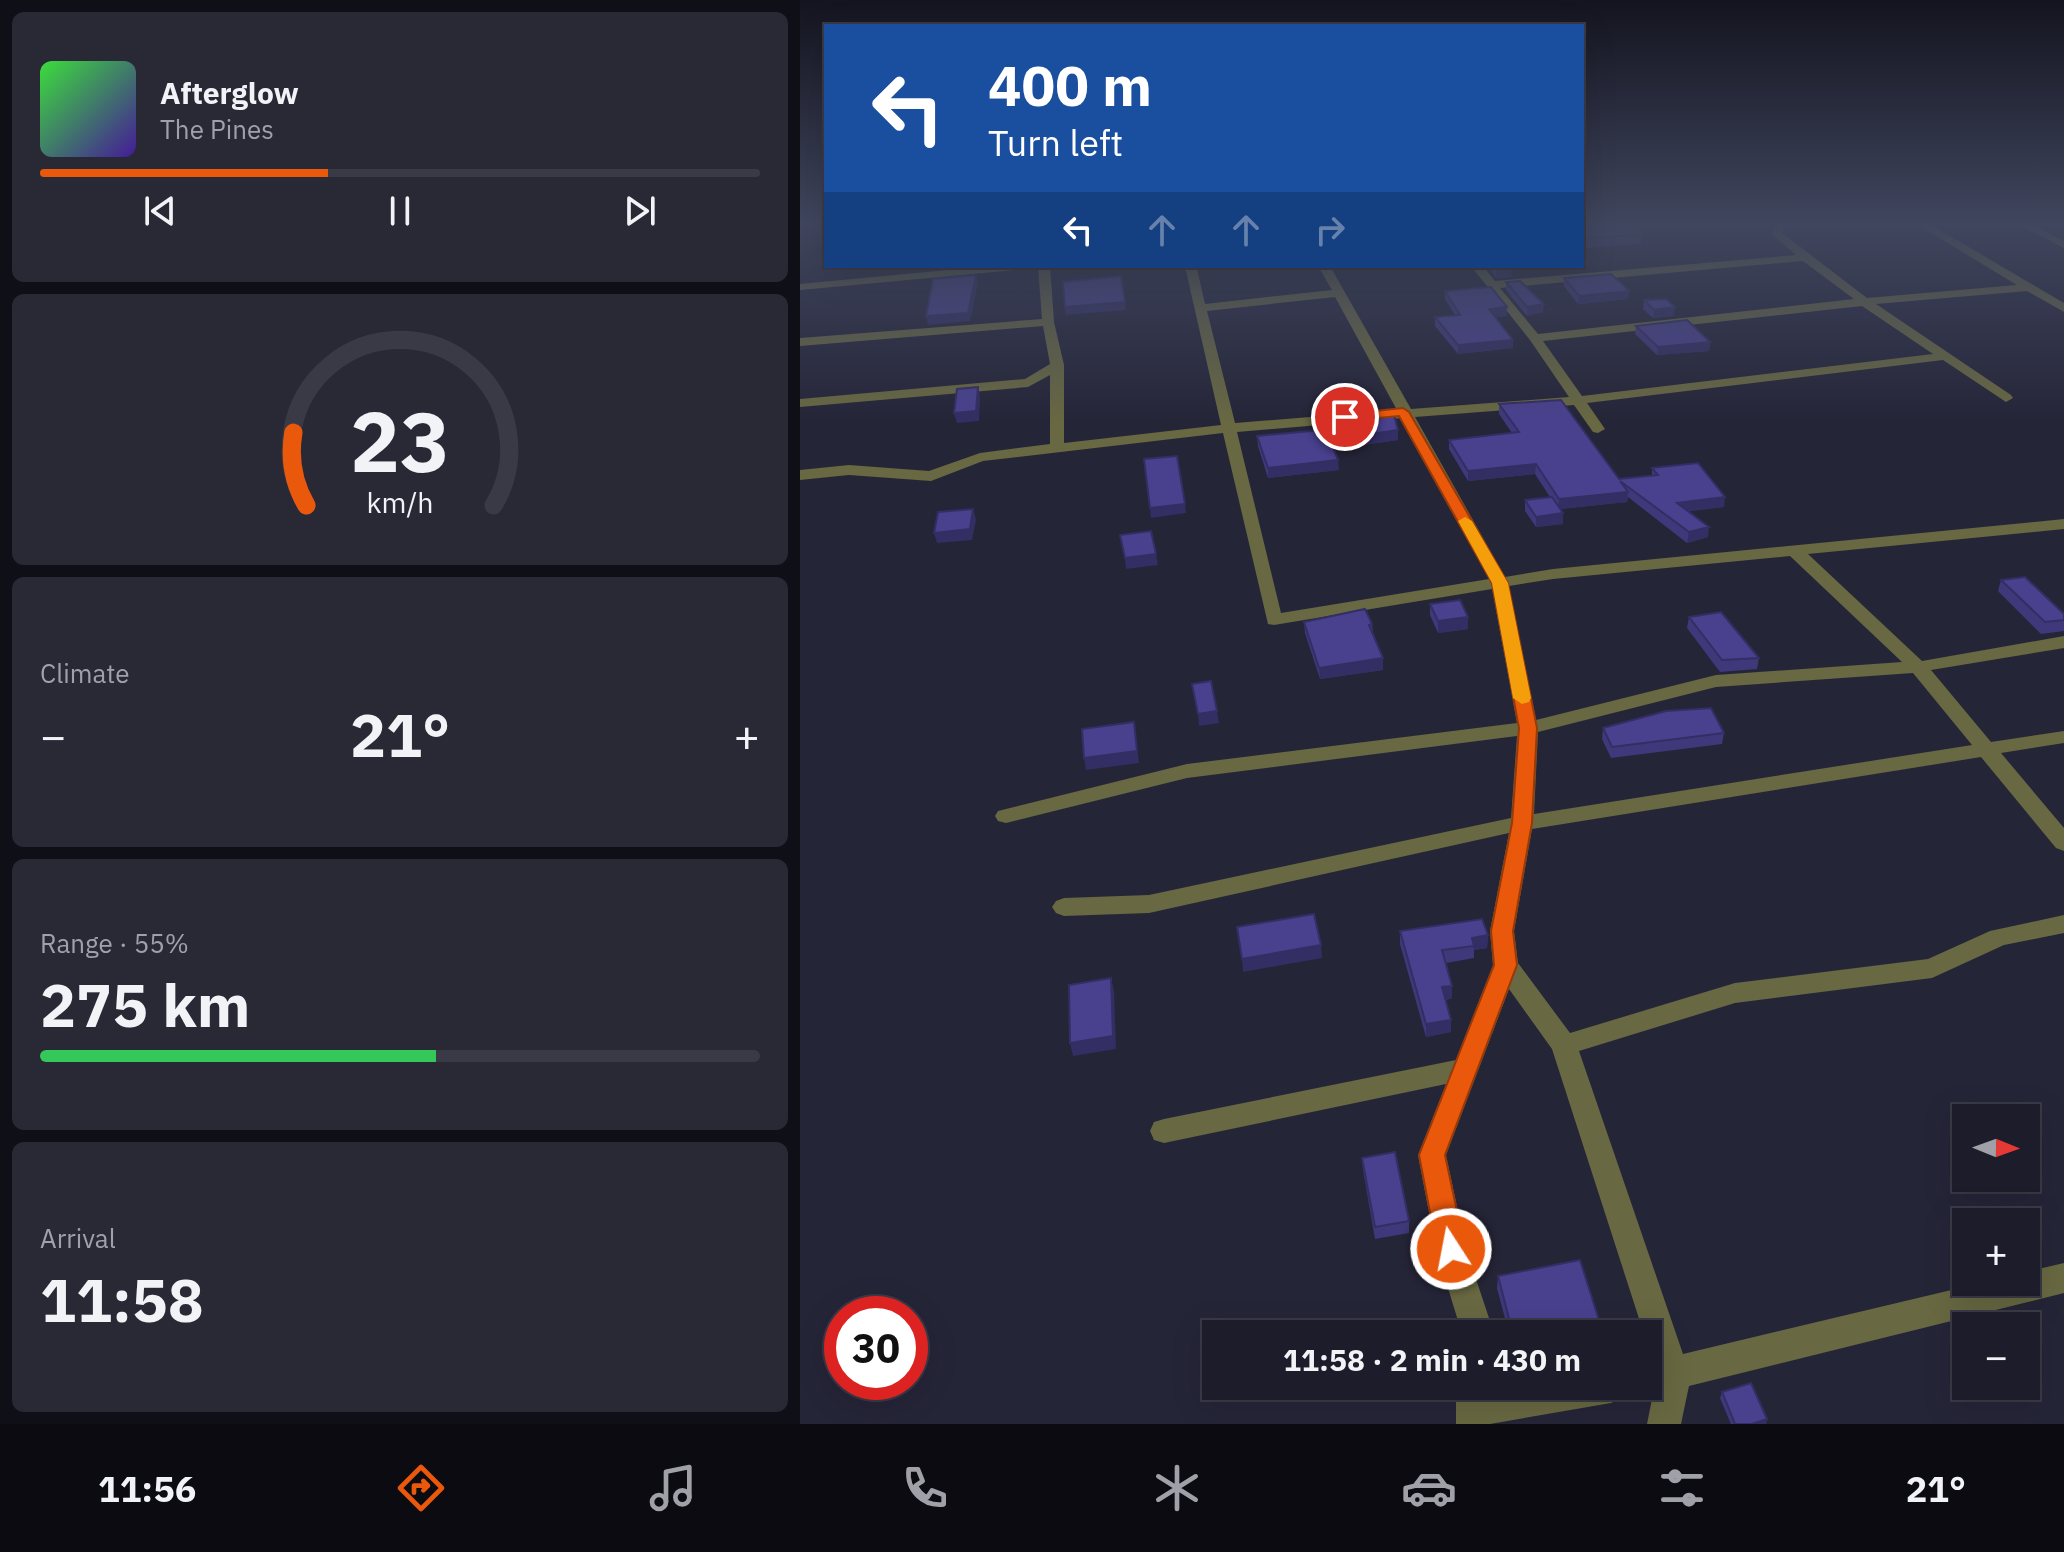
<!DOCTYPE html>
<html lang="en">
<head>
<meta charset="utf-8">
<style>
	body { margin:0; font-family:"IBM Plex Sans",sans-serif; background:#292936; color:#f1f3f6; height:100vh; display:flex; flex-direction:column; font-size:30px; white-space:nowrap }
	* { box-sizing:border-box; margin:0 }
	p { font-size:26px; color:#a0a1a8 }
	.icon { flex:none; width:44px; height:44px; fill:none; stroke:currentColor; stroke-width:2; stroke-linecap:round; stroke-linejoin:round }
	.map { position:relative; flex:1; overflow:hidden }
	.drawer { display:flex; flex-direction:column; gap:12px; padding:12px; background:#0f0f17; width:800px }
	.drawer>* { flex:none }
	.guide { position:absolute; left:24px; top:24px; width:760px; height:244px; border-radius:0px; box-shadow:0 8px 32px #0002,0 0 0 2px #3a3a47; background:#1a4fa0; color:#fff; overflow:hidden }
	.needle { width:52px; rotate:91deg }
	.buttons { position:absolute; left:1152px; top:1104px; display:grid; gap:16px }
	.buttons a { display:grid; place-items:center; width:88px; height:88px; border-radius:0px; background:#1c1c2a; box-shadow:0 8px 32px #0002,0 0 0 2px #3a3a47; font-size:40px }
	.speed { position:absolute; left:24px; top:1296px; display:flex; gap:16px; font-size:40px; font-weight:700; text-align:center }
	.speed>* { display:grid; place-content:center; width:104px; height:104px; border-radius:50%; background:#1c1c2a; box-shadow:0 8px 32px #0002,0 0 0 2px #3a3a47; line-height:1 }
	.speed .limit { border:12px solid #d22; background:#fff; color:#111 }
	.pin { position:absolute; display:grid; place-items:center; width:68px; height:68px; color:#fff; margin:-34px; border:4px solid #fff; border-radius:50%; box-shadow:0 2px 8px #0007 }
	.me { position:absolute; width:88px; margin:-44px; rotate:349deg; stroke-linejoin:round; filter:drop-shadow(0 0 6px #0008) }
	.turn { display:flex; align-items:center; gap:28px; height:168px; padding:0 32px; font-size:36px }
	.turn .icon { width:104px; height:104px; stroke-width:2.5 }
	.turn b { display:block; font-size:56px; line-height:68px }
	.lanes { display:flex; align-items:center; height:76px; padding:0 32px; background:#0003; justify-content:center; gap:40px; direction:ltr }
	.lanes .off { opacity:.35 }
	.big { font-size:60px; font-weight:700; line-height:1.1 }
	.drawer .widget { flex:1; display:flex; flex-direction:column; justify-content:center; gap:12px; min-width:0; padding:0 28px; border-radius:12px; background:#292936 }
	.drawer .dial { align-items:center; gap:0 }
	.dial svg { height:208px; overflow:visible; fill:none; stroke:#3a3a47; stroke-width:7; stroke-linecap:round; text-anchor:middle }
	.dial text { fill:#f1f3f6; stroke:none }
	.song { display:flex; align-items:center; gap:24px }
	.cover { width:96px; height:96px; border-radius:12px; background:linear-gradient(135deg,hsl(120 70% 55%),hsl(260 70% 35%)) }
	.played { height:8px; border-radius:4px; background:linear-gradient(90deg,#ea580c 40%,#3a3a47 40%) }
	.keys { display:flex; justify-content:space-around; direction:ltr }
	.heat { display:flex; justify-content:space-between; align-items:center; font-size:44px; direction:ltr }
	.charge { height:12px; border-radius:6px; background:linear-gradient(90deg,#34c759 55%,#3a3a47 0) }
	.trip { position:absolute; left:402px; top:1320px; width:460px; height:80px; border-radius:0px; background:#1c1c2a; box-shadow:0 8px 32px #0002,0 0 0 2px #3a3a47; font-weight:700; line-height:80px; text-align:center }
	.menu { display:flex; height:128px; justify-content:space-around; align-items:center; background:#0b0b11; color:#a0a1a8 }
	.menu .icon { width:56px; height:56px }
	.menu .active { color:#ea580c }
	.menu b { font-size:36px; color:#f1f3f6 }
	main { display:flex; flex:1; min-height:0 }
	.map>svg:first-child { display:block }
</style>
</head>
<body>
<main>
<section class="drawer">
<div class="widget">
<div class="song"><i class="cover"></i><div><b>Afterglow</b><p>The Pines</p></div></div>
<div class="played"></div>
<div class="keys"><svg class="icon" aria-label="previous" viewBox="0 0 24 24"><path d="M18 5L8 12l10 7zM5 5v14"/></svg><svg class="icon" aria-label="pause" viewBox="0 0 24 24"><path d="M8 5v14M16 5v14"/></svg><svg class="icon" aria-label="next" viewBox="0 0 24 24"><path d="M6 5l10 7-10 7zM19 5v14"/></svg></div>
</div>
<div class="widget dial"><svg viewBox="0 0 100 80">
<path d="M14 69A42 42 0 1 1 86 69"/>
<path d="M14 69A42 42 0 0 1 9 41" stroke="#ea580c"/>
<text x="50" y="56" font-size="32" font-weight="700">23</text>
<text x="50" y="72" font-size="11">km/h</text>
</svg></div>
<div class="widget"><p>Climate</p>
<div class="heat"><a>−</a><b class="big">21°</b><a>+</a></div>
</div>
<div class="widget"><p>Range · 55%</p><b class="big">275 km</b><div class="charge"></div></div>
<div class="widget"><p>Arrival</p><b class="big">11:58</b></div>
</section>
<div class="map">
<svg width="1264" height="1424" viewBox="0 0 1264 1424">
	<rect width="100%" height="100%" fill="#252538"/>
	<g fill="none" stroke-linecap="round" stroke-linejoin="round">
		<g fill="#686842" fill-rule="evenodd">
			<path d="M976,222H986L982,233L1067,298L1217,285L1113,222H1126L1264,303V312L1227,291L1076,304L1211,395L1213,398L1206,402L1143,360L787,403L805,429L798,433L793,432L774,405L615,417L705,577L753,569L1264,519V529L1008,554L1122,661L1264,636V648L1131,670L1191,742L1264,731V743L1201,753L1264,828V851L1256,848L1181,757L732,829L714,931L718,963L770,1033L935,983L1128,959L1190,931L1264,915V933L1204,945L1132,978L935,1003L779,1051L883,1354L1185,1282H1226V1272L1264,1263V1293L889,1386L881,1424H847L853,1394L836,1391L834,1386H848V1362L853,1361L848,1334H844L752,1049L709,989L646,1155L666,1249L691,1324V1334H659V1324L636,1249L618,1155L646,1084L364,1143L354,1140L350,1131L354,1122L364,1119L656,1060L693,965L690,931L709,833L349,913L264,916L256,913L252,907L256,901L264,898L349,895L711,818L717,736L387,778L206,823L198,821L195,816L198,811L206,809L387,764L717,723L692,589L474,625L468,624L423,433L183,461L131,481L49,475L0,480V470L49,465L129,471L180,453L250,444V375L228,387L0,407V399L225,379L250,364L243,326L0,346V338L242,319L238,266H250L254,322L264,365V443L421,425L386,271L379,266H394L397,269L405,304L532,290L518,266H530L611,409L769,397L730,340L671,266H683L695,281L996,255L972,234ZM1003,261L1054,299L738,334L700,288ZM535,297L597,410L435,423L407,311ZM1062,306L1133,354L782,396L743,341ZM602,418L689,579L481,613L437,432ZM990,556L1102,662L916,675L736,720L709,586L753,579ZM1113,673L1172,745L734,814L738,732L916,687Z"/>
			<polygon points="1214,222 1227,222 1264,241 1264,248"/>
			<polygon points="190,266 232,266 226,269 0,290 0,284"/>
			<polygon points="656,1386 690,1386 690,1390 713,1386 828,1386 823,1398 811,1403 690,1424 656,1424"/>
		</g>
	</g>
	<g fill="#3f387a">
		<polygon points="782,222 842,235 841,244 782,248"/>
		<polygon points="688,266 710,266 712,269 712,277 696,278"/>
		<polygon points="764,278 829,291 828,299 778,304 764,286"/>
		<polygon points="706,282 743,312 727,316 706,290"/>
		<polygon points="645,291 707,307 707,316 696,317 713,348 658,354 635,326 635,317 655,315 645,299"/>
		<polygon points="844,300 874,316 853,318 843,309"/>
		<polygon points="836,326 910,342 909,351 857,355 835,334"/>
		<polygon points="699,404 819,479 852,475 852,468 924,507 888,511 908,537 887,543 828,497 827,502 760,509 763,513 763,524 736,527 725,511 725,500 750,497 735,474 668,481 649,449 649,440 712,433 699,414"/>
		<polygon points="520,421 598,440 534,449 539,470 468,478 458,446 457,436 520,430"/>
		<polygon points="1201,580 1264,614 1264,631 1241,634 1198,591"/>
		<polygon points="630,604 668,617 668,629 638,633 630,615"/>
		<polygon points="889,617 959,658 957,669 920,672 887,628"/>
		<polygon points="504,622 572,624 573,633 583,658 583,670 520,679 505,633"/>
		<polygon points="803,728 924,733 922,744 811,758 802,739"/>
		<polygon points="600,931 688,935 687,948 674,950 674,958 646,963 652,986 652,998 646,1000 651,1020 651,1032 626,1037 600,944"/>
		<polygon points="562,1158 609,1221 609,1233 575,1239 563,1170"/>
		<polygon points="698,1276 799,1320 797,1332 789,1334 709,1334 697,1288"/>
		<polygon points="922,1392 967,1419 966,1424 931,1424 920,1398"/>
	</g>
	<g fill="#332e63">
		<polygon points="712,269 712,277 696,278 697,270"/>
		<polygon points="176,275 178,283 170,321 128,325 126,316"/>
		<polygon points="829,291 828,299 778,304 779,296"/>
		<polygon points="325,302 326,310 266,315 265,307"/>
		<polygon points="744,304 743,312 727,316 727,307"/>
		<polygon points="707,307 707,316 689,318 689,309"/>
		<polygon points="875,307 874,316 853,318 854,310"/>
		<polygon points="713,340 713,348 658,354 658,345"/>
		<polygon points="910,342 909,351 857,355 858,347"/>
		<polygon points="178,387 180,397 179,421 157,423 154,413"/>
		<polygon points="598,430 598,440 530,450 530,440"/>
		<polygon points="538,460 539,470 468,478 468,468"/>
		<polygon points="736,464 735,474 668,481 668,471"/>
		<polygon points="828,492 827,502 758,509 759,499"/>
		<polygon points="925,497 924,507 876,513 877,503"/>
		<polygon points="385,504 386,513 351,518 350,508"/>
		<polygon points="173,509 176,520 172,540 137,543 134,533"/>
		<polygon points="763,513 763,524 736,527 736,517"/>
		<polygon points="909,527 908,537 887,543 889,532"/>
		<polygon points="356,554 358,565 326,569 325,558"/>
		<polygon points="668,617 668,629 638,633 638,621"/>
		<polygon points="583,658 583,670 520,679 519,668"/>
		<polygon points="417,711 419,723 399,726 398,714"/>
		<polygon points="334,722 339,763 286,770 284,758"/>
		<polygon points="688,935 687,948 674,950 672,938"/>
		<polygon points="521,945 522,958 443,972 442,959"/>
		<polygon points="311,978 314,991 316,1049 273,1056 270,1043"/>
		<polygon points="652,986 652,998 642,1000 642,987"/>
		<polygon points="651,1020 651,1032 626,1037 626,1024"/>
		<polygon points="967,1419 966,1424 952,1424"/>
	</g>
	<g fill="#49418e" stroke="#332e63" stroke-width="2">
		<polygon points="782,222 829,222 842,235 782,238"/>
		<polygon points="693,266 710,266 712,269 697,270"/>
		<polygon points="811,274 829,291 779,296 764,278"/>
		<polygon points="176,275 168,313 126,316 133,279"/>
		<polygon points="321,276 325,302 265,307 263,282"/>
		<polygon points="720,281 744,304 727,307 706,282"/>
		<polygon points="691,287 707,307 689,309 713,340 658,345 635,317 660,315 645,291"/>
		<polygon points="866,299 875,307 854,310 844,300"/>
		<polygon points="887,320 910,342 858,347 836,326"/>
		<polygon points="178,387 176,411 154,413 157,389"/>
		<polygon points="761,400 819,479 858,475 852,468 898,463 925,497 877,503 909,527 889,532 820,481 828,492 759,499 736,464 668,471 649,440 719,432 699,404"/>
		<polygon points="594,415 598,430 530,440 538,460 468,468 457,436 522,430 520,421"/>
		<polygon points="377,456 385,504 350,508 344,459"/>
		<polygon points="752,497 763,513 736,517 725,500"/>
		<polygon points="173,509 170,529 134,533 138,512"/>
		<polygon points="351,531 356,554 325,558 320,535"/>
		<polygon points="1225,577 1264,614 1264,620 1245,622 1201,580"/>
		<polygon points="660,600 668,617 638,621 630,604"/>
		<polygon points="565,609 572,624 569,625 583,658 519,668 504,622"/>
		<polygon points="921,612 959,658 922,660 889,617"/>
		<polygon points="411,681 417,711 398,714 392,684"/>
		<polygon points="911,708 924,733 812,747 803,728 866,711"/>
		<polygon points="334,722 337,751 284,758 282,729"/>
		<polygon points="514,914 521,945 442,959 437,927"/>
		<polygon points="682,919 688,935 672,938 674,946 642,950 652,986 642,987 651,1020 626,1024 600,931"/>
		<polygon points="311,978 313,1036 270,1043 269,985"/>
		<polygon points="595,1152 609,1221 575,1227 562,1158"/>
		<polygon points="780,1260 799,1320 730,1334 713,1334 698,1276"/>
		<polygon points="951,1383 967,1419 952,1424 935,1424 922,1392"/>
	</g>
	<linearGradient id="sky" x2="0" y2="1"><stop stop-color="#14141f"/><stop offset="0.53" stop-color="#40465e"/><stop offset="1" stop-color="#40465e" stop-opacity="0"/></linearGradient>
	<rect width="1264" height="422" fill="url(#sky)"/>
	<polygon fill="#ea580c" stroke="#983908" stroke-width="2" points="603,408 609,412 708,583 737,728 732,823 713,931 717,965 645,1155 665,1249 661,1258 651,1262 641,1258 637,1249 619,1155 694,965 691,931 712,823 719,728 692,583 599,416 545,421 538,417 545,414"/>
	<polygon fill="#f59e0b" points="665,517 672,521 708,583 731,698 729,702 722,704 713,698 692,583 658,521"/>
</svg>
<div class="buttons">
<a><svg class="needle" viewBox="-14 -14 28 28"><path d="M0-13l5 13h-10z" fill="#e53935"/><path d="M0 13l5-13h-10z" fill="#a0a1a8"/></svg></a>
<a>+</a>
<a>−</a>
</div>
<div class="speed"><div class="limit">30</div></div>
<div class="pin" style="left:545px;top:417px;background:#d93025"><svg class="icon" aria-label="arrive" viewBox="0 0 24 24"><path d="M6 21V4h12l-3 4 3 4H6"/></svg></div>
<svg class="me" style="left:651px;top:1249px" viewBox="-20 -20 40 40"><circle r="17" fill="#ea580c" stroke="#fff" stroke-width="3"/><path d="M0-11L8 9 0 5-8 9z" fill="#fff"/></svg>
<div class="trip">11:58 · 2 min · 430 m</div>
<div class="guide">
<div class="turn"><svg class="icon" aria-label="left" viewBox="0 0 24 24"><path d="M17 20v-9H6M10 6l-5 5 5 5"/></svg><div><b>400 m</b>Turn left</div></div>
<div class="lanes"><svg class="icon" aria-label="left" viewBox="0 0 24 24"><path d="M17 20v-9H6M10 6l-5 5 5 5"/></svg><svg class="icon off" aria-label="ahead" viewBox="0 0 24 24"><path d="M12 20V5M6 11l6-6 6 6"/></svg><svg class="icon off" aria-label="ahead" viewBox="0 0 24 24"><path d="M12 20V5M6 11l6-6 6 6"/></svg><svg class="icon off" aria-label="right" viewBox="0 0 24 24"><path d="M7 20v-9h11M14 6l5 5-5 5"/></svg></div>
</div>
</div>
</main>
<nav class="menu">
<b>11:56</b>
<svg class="icon active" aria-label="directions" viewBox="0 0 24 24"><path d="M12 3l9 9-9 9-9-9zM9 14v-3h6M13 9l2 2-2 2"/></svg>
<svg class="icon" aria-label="music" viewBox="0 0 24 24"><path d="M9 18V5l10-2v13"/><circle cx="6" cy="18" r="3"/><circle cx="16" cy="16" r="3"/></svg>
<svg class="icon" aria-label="phone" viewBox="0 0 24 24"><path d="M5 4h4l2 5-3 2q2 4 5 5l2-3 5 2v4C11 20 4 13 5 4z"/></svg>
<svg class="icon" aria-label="climate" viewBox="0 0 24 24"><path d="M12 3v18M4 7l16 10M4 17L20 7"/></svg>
<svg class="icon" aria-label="car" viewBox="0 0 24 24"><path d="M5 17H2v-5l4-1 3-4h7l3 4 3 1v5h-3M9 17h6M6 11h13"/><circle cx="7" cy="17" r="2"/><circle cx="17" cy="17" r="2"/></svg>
<svg class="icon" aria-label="filters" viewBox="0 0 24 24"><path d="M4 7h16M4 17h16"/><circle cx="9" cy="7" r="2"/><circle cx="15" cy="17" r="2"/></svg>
<b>21°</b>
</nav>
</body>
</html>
